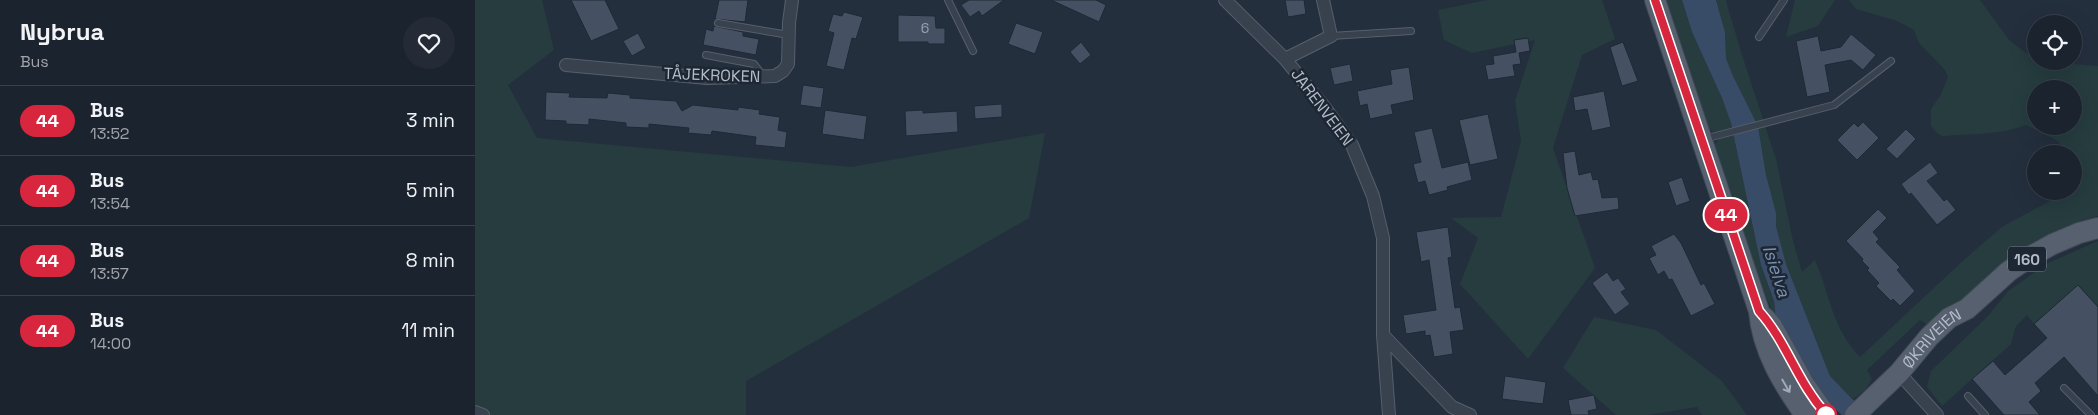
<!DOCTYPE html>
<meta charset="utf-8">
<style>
:root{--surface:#1b232e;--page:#242b36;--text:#f1f3f6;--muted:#a0a4aa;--line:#39404a}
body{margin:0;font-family:"Space Grotesk",sans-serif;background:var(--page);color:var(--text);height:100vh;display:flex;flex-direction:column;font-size:19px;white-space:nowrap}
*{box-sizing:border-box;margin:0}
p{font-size:16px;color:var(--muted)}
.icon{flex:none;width:28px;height:28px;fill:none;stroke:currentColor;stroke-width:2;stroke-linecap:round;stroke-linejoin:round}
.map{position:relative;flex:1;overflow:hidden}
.details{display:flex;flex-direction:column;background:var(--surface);width:475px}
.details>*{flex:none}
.badge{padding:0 10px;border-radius:16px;font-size:18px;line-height:32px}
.controls{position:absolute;left:1552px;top:15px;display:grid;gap:10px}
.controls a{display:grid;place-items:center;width:55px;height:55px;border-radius:50%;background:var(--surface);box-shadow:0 5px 20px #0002,0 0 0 1px var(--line);font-size:25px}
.map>.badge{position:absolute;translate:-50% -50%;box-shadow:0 0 0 2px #fff}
.round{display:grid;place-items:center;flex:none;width:52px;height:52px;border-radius:26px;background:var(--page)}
.summary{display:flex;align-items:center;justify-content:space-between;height:85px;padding:0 20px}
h1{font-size:24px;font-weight:700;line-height:38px}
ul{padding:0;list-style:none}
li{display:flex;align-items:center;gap:15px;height:70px;padding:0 20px;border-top:1px solid var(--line)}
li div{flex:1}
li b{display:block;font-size:19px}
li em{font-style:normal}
li .badge{min-width:55px;font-weight:700;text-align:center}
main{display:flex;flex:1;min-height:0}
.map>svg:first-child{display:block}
</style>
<main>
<section class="details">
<div class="summary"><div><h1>Nybrua</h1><p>Bus</p></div><a class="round"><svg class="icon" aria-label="heart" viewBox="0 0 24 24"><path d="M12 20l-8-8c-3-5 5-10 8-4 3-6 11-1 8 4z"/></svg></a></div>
<ul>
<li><span class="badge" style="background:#d7263d;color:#fff">44</span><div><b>Bus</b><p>13:52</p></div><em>3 min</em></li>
<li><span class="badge" style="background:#d7263d;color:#fff">44</span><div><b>Bus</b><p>13:54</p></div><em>5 min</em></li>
<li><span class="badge" style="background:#d7263d;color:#fff">44</span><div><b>Bus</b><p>13:57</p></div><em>8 min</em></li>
<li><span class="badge" style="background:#d7263d;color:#fff">44</span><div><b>Bus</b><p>14:00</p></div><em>11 min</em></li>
</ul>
</section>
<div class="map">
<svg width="1623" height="415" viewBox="0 0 1623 415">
<rect width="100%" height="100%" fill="#242f3e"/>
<path fill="#263c3f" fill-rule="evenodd" d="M0,0H67L79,50L33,85L62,138L376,167L570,133L554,218L271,381V415H0Z
M1012,0H1127L1140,39L1107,55L1078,148L1120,268L1053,359L985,284L1003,238L976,218L1026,217L1046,141L1040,101L1060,40L997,53L969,40L963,10Z
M1190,0H1207L1217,32L1247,98L1256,123L1286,265L1299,301L1301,319L1283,279L1240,150V144L1243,140L1232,124Z
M1241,0H1251L1253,8L1267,55L1301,159L1318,241L1327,272L1340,260C1356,297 1356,326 1385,357L1491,258L1527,227L1584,196L1589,191H1599V182L1602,179L1601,159L1599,154H1596L1581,140L1551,125C1526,135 1494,134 1467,136L1462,133L1456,126V109L1465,96L1473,77L1470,70L1444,43L1439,30L1422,21L1381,9L1374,0H1505L1534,40L1561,61L1623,66V216C1593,223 1564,237 1538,255L1457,327L1445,320L1392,370L1397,379L1391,389L1378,399L1355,376L1311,264L1301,226V213L1291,175L1283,126L1257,74L1251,58L1250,32ZM1561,89H1599V126H1561Z
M1320,0H1360L1343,26L1311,37Z
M1623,241V307L1603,285L1559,324L1552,315L1541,326L1536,344L1467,406L1452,387L1456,371L1513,316L1533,291L1573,263Z
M1119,317L1181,330L1247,381L1272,415H1227L1222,407L1173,415H1141L1088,368Z"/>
<path fill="#394c67" d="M1207,0H1241L1250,32L1251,58L1257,74L1283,126L1291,175L1301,213V226L1311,264L1355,376L1393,415H1367L1345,396L1301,319L1299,301L1286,265L1256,123L1247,98L1217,32Z"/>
<path fill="#455162" stroke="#1f2835" d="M96,0H130L144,29L116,41Z
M244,0H273L270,22L240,19Z
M494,0H529L507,16L504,11L495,17L486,5Z
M576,0H621L631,5L624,22Z
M810,0H829L831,14L813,17Z
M369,12L388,17L381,39L377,38L369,70L351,66L359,33L353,31L358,14L367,16Z
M423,15L460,16L461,28H470V44H453V42H423Z
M541,23L568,32L560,54L533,44Z
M239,26L268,32V36L284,39L281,55L228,45L231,29L238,31Z
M163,33L171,48L157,56L148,41Z
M1376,34L1401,55L1388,70L1376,60L1350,65L1355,92L1332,97L1321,41L1343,36L1346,51L1366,47Z
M1053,38L1055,51L1044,53L1046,64L1038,65L1040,76L1013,80L1010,65L1019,64L1018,56L1041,52L1039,40Z
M606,42L616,55L605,64L595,52Z
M1148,42L1163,81L1147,86L1135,47Z
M875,64L878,81L859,85L855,68Z
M934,67L939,100L916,105L918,114L895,119L892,104L885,106L882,91L917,84L915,70Z
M328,85L349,88L346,108L325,105Z
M1129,91L1136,127L1117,131L1112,109L1100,111L1098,97Z
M71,92L95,93L94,97L132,98L133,93L155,95V98L201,101L207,111L218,105L263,110V107L285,110L284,114L305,117L303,130L312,132L310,148L280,145L281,137L237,131L236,135L213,133L214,128L174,124V128L151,127V123L114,119V125L91,124V121L70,120Z
M527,104V117L500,119L499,106Z
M350,110L392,116L389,140L347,134Z
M448,110V113L482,111L483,132L431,136L430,111Z
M1013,114L1023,159L995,165L984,120Z
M1388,122L1404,138L1382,160L1362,140L1379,123L1383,127Z
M957,128L967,168L993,162L997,180L972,187L973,190L954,195L950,181L943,183L938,164L946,162L939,132Z
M1431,129L1441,139L1422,159L1411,149Z
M1100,151L1104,175L1116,172L1118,180L1123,179L1127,198L1143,197L1144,209L1100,216L1092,188L1088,153Z
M1455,162L1463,173L1452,181L1469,201L1472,199L1481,210L1462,225L1436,193L1434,195L1426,184Z
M1207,177L1215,201L1201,206L1193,182Z
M1403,209L1412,218L1398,232L1404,239L1401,242L1425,267L1422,270L1440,291L1425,306L1418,299L1416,301L1401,286L1404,283L1392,270L1394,268L1387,261L1388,259L1371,241Z
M973,227L977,257L973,258L980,308L985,307L989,330L975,332L978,354L959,357L955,335L950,336V331L931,334L928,315L961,310L954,260L946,262L941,232Z
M1199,234L1206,243L1226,285L1229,283L1240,304L1216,316L1197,279L1194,280L1189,271L1183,275L1174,258L1181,255L1176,246Z
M1132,272L1138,281L1143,278L1151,289L1146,292L1155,304L1140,315L1117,283Z
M1603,285L1623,307V396L1589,357L1560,383L1566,391L1554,402L1565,415H1529L1497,379L1518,361L1530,375L1572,338L1559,324Z
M1030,376L1071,382L1068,404L1027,399Z
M1119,395L1122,409L1113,411L1114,415H1096L1093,400Z"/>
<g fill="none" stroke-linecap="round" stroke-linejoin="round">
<g stroke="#565f6c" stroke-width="8">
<path id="lane" d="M473,0L498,51
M243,23L314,35
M856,36L936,31
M1284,37L1309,0
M231,55L279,64L288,76
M1229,139L1359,105L1416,61
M1589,388L1616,415
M1493,396L1510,415"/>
</g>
<g stroke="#565f6c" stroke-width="14">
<path id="street" d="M750,0L810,59L851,109L877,145L898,196L908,238V335L914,415
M810,59L856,36L848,0
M91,65L232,78L300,76L308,71L313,64L314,23L317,0
M908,335L977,407L995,415
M1424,373L1462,415
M0,412L8,415"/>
</g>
<g stroke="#414a57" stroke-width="22">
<g id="primary">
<path d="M1180,0L1284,311C1287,350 1308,384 1330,415"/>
<path d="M1290,318L1297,326L1329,384L1351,415"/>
<path id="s1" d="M1380,415L1424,373L1454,337L1474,318L1492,309L1534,271L1558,255L1578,244L1604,233L1623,228"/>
</g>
</g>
<use href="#lane" stroke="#38414e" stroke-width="6"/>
<use href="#street" stroke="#38414e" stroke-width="12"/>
<use href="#primary" stroke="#56606e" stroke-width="20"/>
</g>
<defs><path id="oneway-shaft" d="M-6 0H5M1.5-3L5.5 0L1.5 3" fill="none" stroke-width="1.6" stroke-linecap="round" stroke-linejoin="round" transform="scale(1.25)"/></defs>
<use stroke="#a1aab7" href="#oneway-shaft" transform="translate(1311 386) rotate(60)"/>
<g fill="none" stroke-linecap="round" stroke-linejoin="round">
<g stroke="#fff" stroke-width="11">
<path id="line" d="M1180,0L1284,311C1312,342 1323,384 1352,415"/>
</g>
<use href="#line" stroke="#d7263d" stroke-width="8"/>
</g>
<circle fill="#fff" stroke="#d7263d" stroke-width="2.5" cx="1351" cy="415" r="10"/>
<g text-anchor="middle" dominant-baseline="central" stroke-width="5" stroke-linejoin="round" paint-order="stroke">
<g font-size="14" fill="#98a1af">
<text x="450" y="28">6</text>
</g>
<rect fill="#1d2633" stroke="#878f9c" stroke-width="1" x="1533" y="246.5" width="38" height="25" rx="4"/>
<g font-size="15" font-weight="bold" fill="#b4bcc9">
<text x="1552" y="259">160</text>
</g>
<g font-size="16" fill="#b4bcc9" stroke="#1d2633">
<text transform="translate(237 75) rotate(2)">TÅJEKROKEN</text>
<text transform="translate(847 107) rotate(53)">JARENVEIEN</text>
<text stroke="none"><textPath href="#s1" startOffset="109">ØKRIVEIEN</textPath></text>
</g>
<g font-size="18" font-style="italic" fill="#7c92b1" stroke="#1d2633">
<text transform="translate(1302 271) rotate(72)">Isielva</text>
</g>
</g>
</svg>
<div class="controls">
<a><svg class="icon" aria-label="locate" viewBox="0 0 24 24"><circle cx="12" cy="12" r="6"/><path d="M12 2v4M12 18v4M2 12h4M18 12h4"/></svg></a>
<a>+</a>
<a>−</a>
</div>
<b class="badge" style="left:1251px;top:215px;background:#d7263d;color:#fff">44</b>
</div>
</main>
